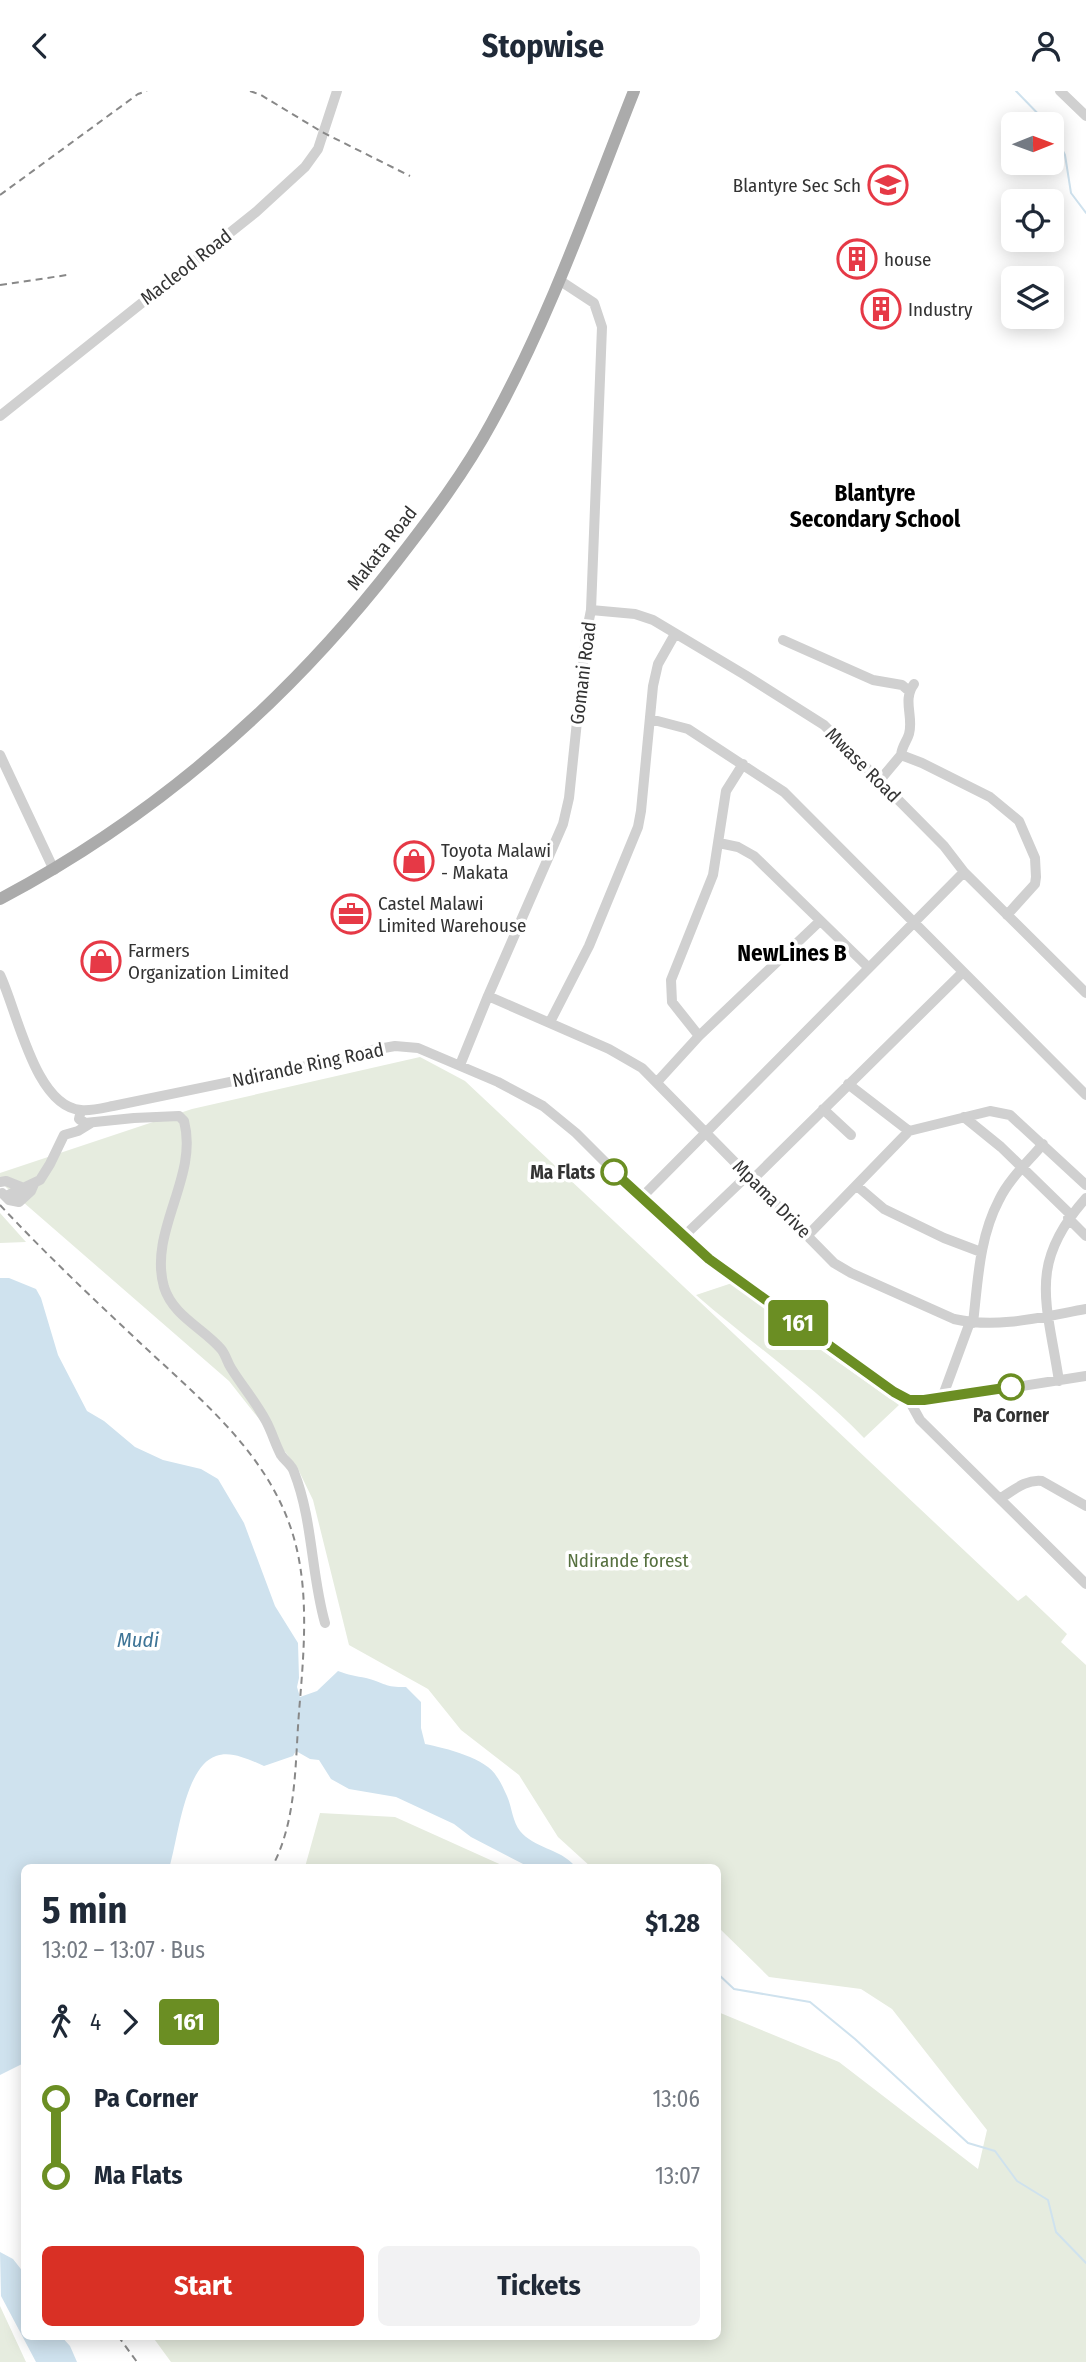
<!DOCTYPE html>
<meta charset="utf-8">
<style>
:root{--surface:#fff;--page:#f2f2f3;--text:#1f2937;--muted:#747a83;--accent:#d93025}
body{margin:0;font-family:"Fira Sans Condensed",sans-serif;background:var(--page);color:var(--text);height:100vh;display:flex;flex-direction:column;font-size:26px;white-space:nowrap}
*{box-sizing:border-box;margin:0}
p{font-size:23px;color:var(--muted)}
.icon{flex:none;width:38px;height:38px;fill:none;stroke:currentColor;stroke-width:2;stroke-linecap:round;stroke-linejoin:round}
.map{position:relative;flex:1;overflow:hidden}
.sheet{position:absolute;left:21px;top:1773px;width:700px;height:476px;display:flex;flex-direction:column;background:var(--surface);border-radius:10px;box-shadow:0 4px 18px #0003}
.sheet>*{flex:none}
.badge{padding:0 14px;border-radius:5px;font-size:24px;line-height:46px}
.needle{width:46px;rotate:89deg}
.fabs{position:absolute;left:1001px;top:21px;display:grid;gap:14px}
.fabs a{display:grid;place-items:center;width:63px;height:63px;border-radius:10px;background:var(--surface);box-shadow:0 4px 18px #0003;font-size:35px}
.map>.badge{position:absolute;translate:-50% -50%;box-shadow:0 0 0 4px #fff}
.legs{display:flex;align-items:center;gap:10px;height:77px;padding:0 21px;font-size:23px}
.legs p{margin-inline-start:auto}
.headline{display:flex;align-items:center;justify-content:space-between;height:119px;padding:0 21px}
h1{font-size:38px;font-weight:700;line-height:52px}
.primary-button{display:flex;gap:14px;margin-top:auto;padding:14px 21px}
.primary-button a{flex:1;height:80px;border-radius:10px;background:var(--accent);color:#fff;font-size:28px;font-weight:700;line-height:80px;text-align:center}
.primary-button a+a{background:var(--page);color:var(--text)}
ul{padding:0 21px;list-style:none}
li{display:flex;align-items:center;gap:24px;height:77px;font-size:26px}
li i{display:grid;place-items:center;width:10px;height:100%;margin:0 9px;background:currentColor}
li i::after{content:'';width:18px;height:18px;margin:-9px;border:5px solid;border-radius:50%;background:var(--surface)}
li p{margin-inline-start:auto}
li:first-child i{background:linear-gradient(#0000 50%,currentColor 0)}
li:last-child i{background:linear-gradient(currentColor 50%,#0000 0)}
header{display:flex;justify-content:space-between;align-items:center;height:91px;padding:0 21px;background:var(--surface);font-size:32px;font-weight:700}
.map>svg:first-child{display:block}
</style>
<header><svg class="icon" aria-label="back" viewBox="0 0 24 24"><path d="M15 5l-7 7 7 7"/></svg>Stopwise<svg class="icon" aria-label="person" viewBox="0 0 24 24"><circle cx="12" cy="8" r="4"/><path d="M4 21q1-7 8-7t8 7"/></svg></header>
<div class="map">
<svg width="1086" height="2271" viewBox="0 0 1086 2271">
<rect width="100%" height="100%" fill="#fff"/>
<path fill="#e6ecdf" d="M420,966L465,990L1018,1510L1026,1504L1067,1543L1061,1551L1086,1574V2271H171L152,2245H718V1921L839,1971L978,2078L987,2039L892,1918L861,1898L769,1886L718,1836V1776H591L558,1746L519,1684L461,1639L428,1598L349,1554L313,1409L297,1376L229,1290L0,1091V1082L192,1018Z
M0,1122L26,1151L0,1152Z
M732,1192L814,1254L899,1314L864,1347C814,1295 751,1252 696,1204Z
M320,1722L395,1726L506,1776H305Z
M0,2215L26,2271H0Z"/>
<path fill="#cfe2ee" d="M0,1187H9L36,1198L41,1207L58,1264L87,1320L104,1330L135,1356L163,1369L201,1378L218,1388L244,1432L275,1515L298,1552L299,1587L297,1596L300,1606L317,1600L338,1580C348,1584 356,1585 366,1587C383,1591 385,1597 406,1596L421,1611V1637L425,1653C445,1657 487,1667 497,1686C501,1691 504,1699 507,1705C512,1716 512,1729 520,1740C534,1757 560,1758 574,1774L571,1776L527,1775L471,1746L454,1733L396,1706L349,1698L331,1688L319,1669L310,1668L296,1660L293,1665L264,1675C250,1669 231,1659 216,1665C185,1675 178,1747 170,1774L167,1776H24V1972L0,1984Z
M0,2161L13,2168L24,2182V2245H61L70,2255L77,2271H36L1,2205Z"/>
<g fill="none" stroke-linecap="round" stroke-linejoin="round">
<path stroke="#cfe2ee" stroke-width="2" d="M1016,0L1048,33
M1052,39L1065,64L1071,102L1086,122
M718,1883L734,1898L810,1911L855,1948L968,2052L995,2060L1017,2090L1048,2109L1056,2141L1086,2172"/>
<path stroke="#d0d0d0" stroke-width="10" d="M1060,0L1086,25
M0,325L256,121L305,76L318,58L337,0
M591,519L635,523L653,529L745,584L824,634L944,755L964,781L1086,902
M783,549L873,589L902,594L909,600
M650,628L688,638L784,701L1086,1004
M0,664L54,779
M901,664C902,655 907,650 909,643C914,626 902,609 914,593
M880,689L901,664L922,672L990,706L1019,730L1035,767L1036,786L1035,793L1007,824
M719,752L738,756L754,765L868,876
M0,884C17,919 35,1016 81,1019C91,1020 103,1017 113,1015L307,975L367,960L395,955L418,957L498,991L543,1015L576,1042L641,1107L709,1168L879,1292L909,1309H934L1086,1285
M488,905L609,958L642,977L834,1172L851,1182L954,1228C998,1238 1042,1226 1086,1218
M550,931L589,855L638,736L641,720L653,595L658,573L675,543
M699,945L672,911L671,889L713,784L726,700L743,673
M460,974L488,905L563,733L569,707L586,544L591,519L602,236L594,212L559,189
M657,991L699,945L820,830
M848,993L909,1040
M823,1018L851,1044
M81,1019L79,1028L85,1032L134,1027L179,1025L184,1030C199,1086 148,1140 164,1196C173,1225 203,1237 221,1258C226,1264 227,1271 231,1277C242,1295 256,1311 266,1330C272,1341 275,1353 281,1364C285,1370 292,1374 294,1381C313,1429 311,1483 325,1532
M964,1026L1001,1056L1071,1124
M753,1088L963,881
M0,1091L6,1090L21,1096
M857,1095L884,1118L944,1147L981,1161
M2,1102L9,1109L19,1111L31,1100L34,1093
M6,1105L40,1089L50,1073L64,1044L78,1040L91,1032
M641,1107L964,781
M1068,1127L1086,1145
M808,1144L909,1040L990,1020L1010,1024L1086,1094
M684,1145L748,1084
M973,1232C978,1190 979,1147 999,1109C1009,1088 1028,1071 1043,1053
M1059,1290C1047,1211 1027,1173 1086,1107
M942,1307L970,1231
M909,1309L920,1329L1086,1493
M1001,1407C1014,1399 1026,1388 1042,1390L1086,1415"/>
<path stroke="#ababab" stroke-width="12" d="M0,808C157,725 288,610 396,471C431,426 465,381 492,331C550,226 590,111 634,0"/>
<path stroke="#888" stroke-width="2" stroke-dasharray="7 5" stroke-linecap="butt" d="M250,0L261,4L322,41L410,85
M0,104L138,3L147,0
M0,194L67,184
M0,1114C43,1160 89,1204 135,1247C193,1302 261,1355 289,1432C311,1491 304,1560 299,1621C295,1672 297,1730 272,1776
M118,2245L137,2271"/>
</g>
<g fill="none" stroke-linecap="round" stroke-linejoin="round">
<g stroke="#fff" stroke-width="16">
<path id="line-1" d="M614,1081L709,1168L894,1301L909,1309H924L1011,1296"/>
</g>
<use href="#line-1" stroke="#6b8e23" stroke-width="10"/>
</g>
<defs>
<g id="school-ring" transform="scale(2.0125)"><circle r="9.5" fill="#fff" stroke="#e63946" stroke-width="1.5"/><path d="M0-5L7-2L0 1L-7-2ZM-4 1L0 2.5L4 1V4Q0 6-4 4Z" fill="#e63946"/></g>
<g id="building-ring" transform="scale(2.0125)"><circle r="9.5" fill="#fff" stroke="#e63946" stroke-width="1.5"/><path d="M-4-6H4V6H1V3H-1V6H-4ZM-2.5-4.3h1.7v1.8h-1.7ZM.8-4.3h1.7v1.8H.8ZM-2.5-1h1.7V.8h-1.7ZM.8-1h1.7V.8H.8Z" fill="#e63946"/></g>
<g id="shop-ring" transform="scale(2.0125)"><circle r="9.5" fill="#fff" stroke="#e63946" stroke-width="1.5"/><path d="M-5-2.5h2.3a2.7 3.5 0 0 1 5.4 0H5L5.5 6h-11ZM-1.5-2.5h3a1.5 2.3 0 0 0-3 0Z" fill="#e63946"/></g>
<g id="office-ring" transform="scale(2.0125)"><circle r="9.5" fill="#fff" stroke="#e63946" stroke-width="1.5"/><path d="M-6-3h4V-5.5h4V-3h4V5H-6ZM-1-4.5V-3h2v-1.5ZM-6 0V1H6V0Z" fill="#e63946"/></g>
</defs>
<g fill-rule="evenodd">
<use href="#school-ring" x="888" y="94"/>
<use href="#building-ring" x="857" y="168"/>
<use href="#building-ring" x="881" y="218"/>
<use href="#shop-ring" x="414" y="770"/>
<use href="#office-ring" x="351" y="823"/>
<use href="#shop-ring" x="101" y="870"/>
</g>
<g fill="#fff" stroke="#6b8e23" stroke-width="3.5">
<circle cx="614" cy="1081" r="12"/>
<circle cx="1011" cy="1296" r="12"/>
</g>
<g text-anchor="middle" dominant-baseline="central" stroke-width="7" stroke-linejoin="round" paint-order="stroke">
<g font-size="19" fill="#333" stroke="#fff" text-anchor="start">
<text x="861" y="94" text-anchor="end">Blantyre Sec Sch</text>
<text x="884" y="168">house</text>
<text x="908" y="218">Industry</text>
<text x="441" y="759">Toyota Malawi<tspan x="441" dy="22">- Makata</tspan></text>
<text x="378" y="812">Castel Malawi<tspan x="378" dy="22">Limited Warehouse</tspan></text>
<text x="128" y="859">Farmers<tspan x="128" dy="22">Organization Limited</tspan></text>
</g>
<g font-size="19" fill="#333" stroke="#fff">
<text transform="translate(186 176) rotate(-38)">Macleod Road</text>
<text transform="translate(382 457) rotate(-52)">Makata Road</text>
<text transform="translate(583 582) rotate(-83)">Gomani Road</text>
<text transform="translate(863 674) rotate(45)">Mwase Road</text>
<text transform="translate(308 974) rotate(-12)">Ndirande Ring Road</text>
<text transform="translate(772 1108) rotate(45)">Mpama Drive</text>
</g>
<g font-size="19" font-weight="bold" fill="#333" stroke="#fff" text-anchor="end">
<text x="595" y="1081">Ma Flats</text>
<text x="1011" y="1324" text-anchor="middle">Pa Corner</text>
</g>
<g font-size="19" fill="#56703f" stroke="#fff">
<text x="628" y="1469">Ndirande forest</text>
</g>
<g font-size="21" font-style="italic" fill="#3f7597" stroke="#fff">
<text x="138" y="1549">Mudi</text>
</g>
<g font-size="23" font-weight="bold" fill="#000" stroke="#fff">
<text x="875" y="402">Blantyre<tspan x="875" dy="26">Secondary School</tspan></text>
<text x="792" y="862">NewLines B</text>
</g>
</g>
</svg>
<div class="fabs">
<a><svg class="needle" viewBox="-14 -14 28 28"><path d="M0-13l5 13h-10z" fill="#e53935"/><path d="M0 13l5-13h-10z" fill="#747a83"/></svg></a>
<a><svg class="icon" aria-label="locate" viewBox="0 0 24 24"><circle cx="12" cy="12" r="6"/><path d="M12 2v4M12 18v4M2 12h4M18 12h4"/></svg></a>
<a><svg class="icon" aria-label="layers" viewBox="0 0 24 24"><path d="M12 4l9 5-9 5-9-5zM3 14l9 5 9-5"/></svg></a>
</div>
<b class="badge" style="left:798px;top:1232px;background:#6b8e23;color:#fff">161</b>
<section class="sheet">
<div class="headline"><div><h1>5 min</h1><p>13:02 – 13:07 · Bus</p></div><b>$1.28</b></div>
<div class="legs"><svg class="icon" aria-label="walk" viewBox="0 0 24 24"><circle cx="13" cy="4" r="2"/><path d="M13 8l-2 6 4 7M11 14l-3 7M7 12l3-4h3l4 4"/></svg>4<svg class="icon" aria-label="forward" viewBox="0 0 24 24"><path d="M9 5l7 7-7 7"/></svg><b class="badge" style="background:#6b8e23;color:#fff">161</b></div>
<ul>
<li><i style="color:#6b8e23"></i><b>Pa Corner</b><p>13:06</p></li>
<li><i style="color:#6b8e23"></i><b>Ma Flats</b><p>13:07</p></li>
</ul>
<div class="primary-button"><a>Start</a><a>Tickets</a></div>
</section>
</div>
